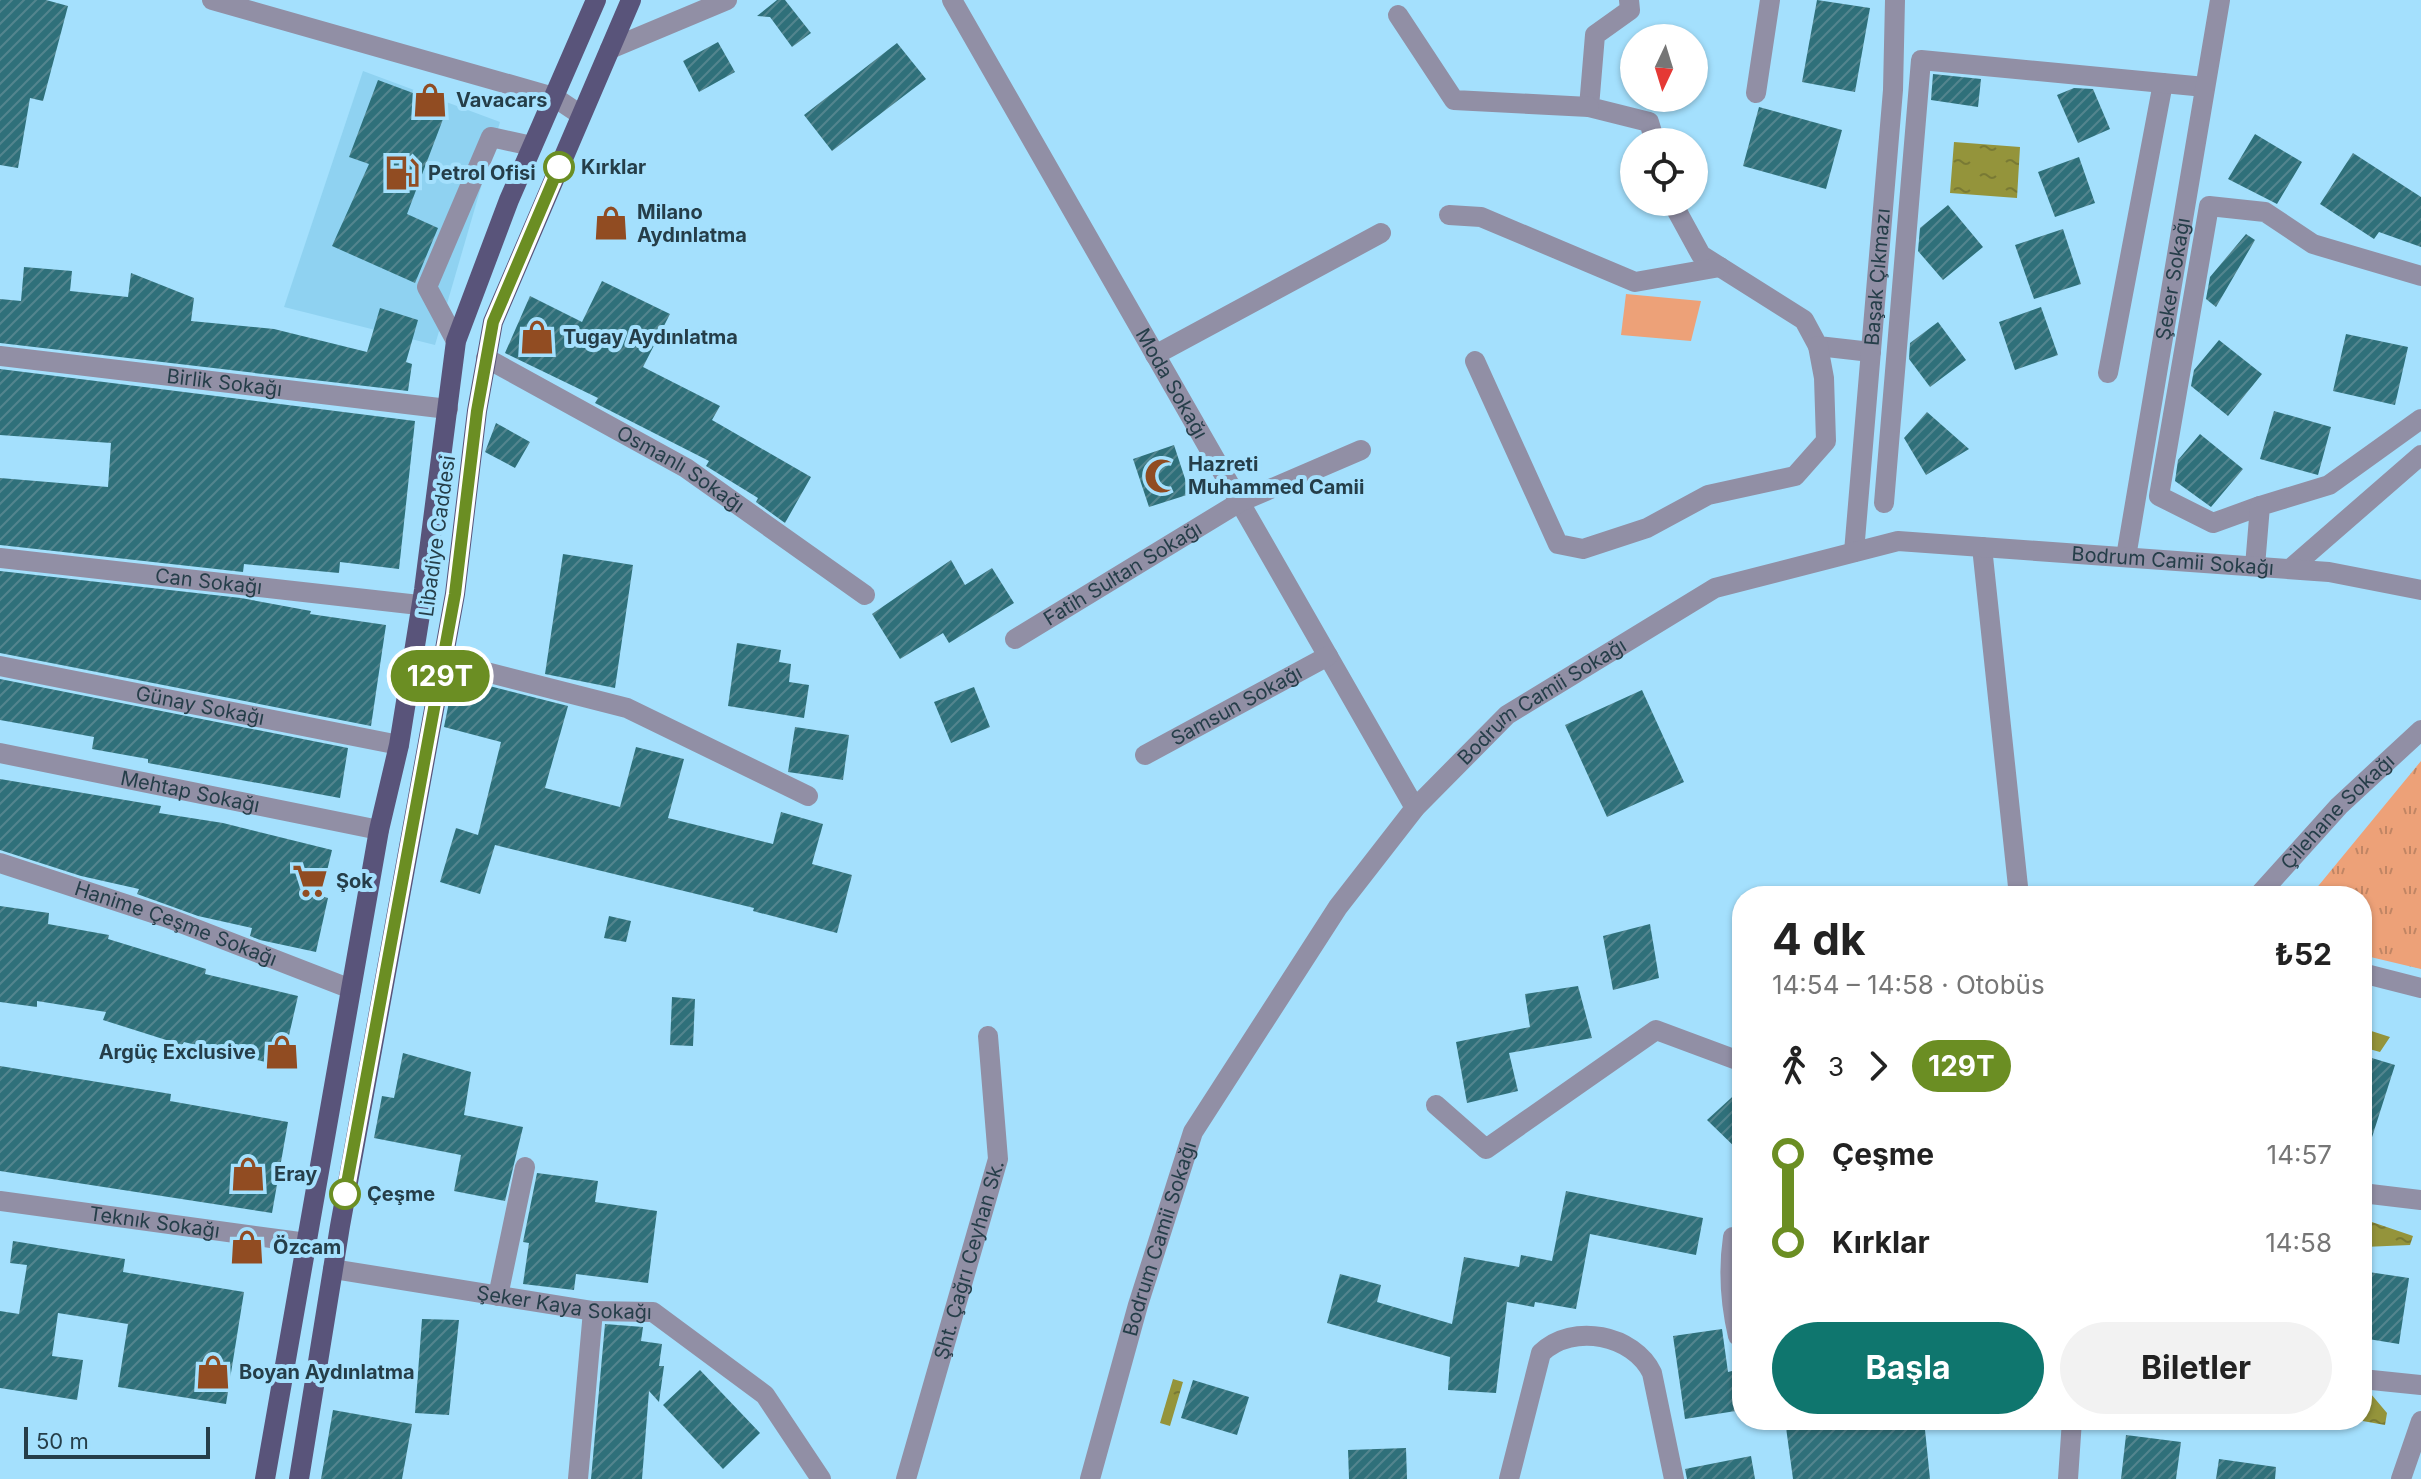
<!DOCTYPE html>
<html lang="tr">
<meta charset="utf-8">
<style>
:root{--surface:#fff;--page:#f2f2f2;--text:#222;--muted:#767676;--accent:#0f766e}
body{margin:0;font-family:Inter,sans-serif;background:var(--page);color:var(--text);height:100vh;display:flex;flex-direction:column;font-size:30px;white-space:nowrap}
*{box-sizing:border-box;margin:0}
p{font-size:26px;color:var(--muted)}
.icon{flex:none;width:44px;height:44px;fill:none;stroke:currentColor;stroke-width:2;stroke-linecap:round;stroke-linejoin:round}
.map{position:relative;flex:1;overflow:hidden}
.panel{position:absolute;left:1732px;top:886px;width:640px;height:544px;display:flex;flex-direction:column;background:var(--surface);border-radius:32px;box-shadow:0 2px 6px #0004}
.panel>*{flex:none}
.badge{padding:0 16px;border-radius:26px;font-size:28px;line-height:52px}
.needle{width:52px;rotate:184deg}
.controls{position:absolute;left:1620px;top:24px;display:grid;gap:16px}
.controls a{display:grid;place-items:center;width:88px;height:88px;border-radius:50%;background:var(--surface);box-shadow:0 2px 6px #0004;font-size:40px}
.scale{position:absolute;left:24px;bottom:20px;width:186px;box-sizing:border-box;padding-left:8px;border:4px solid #253e49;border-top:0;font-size:22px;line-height:28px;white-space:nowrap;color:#253e49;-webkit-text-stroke:6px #a4e0fd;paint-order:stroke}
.map>.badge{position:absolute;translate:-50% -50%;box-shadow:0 0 0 4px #fff}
.legs{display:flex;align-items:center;gap:12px;height:88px;padding:0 40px;font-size:26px}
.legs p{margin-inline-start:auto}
.summary{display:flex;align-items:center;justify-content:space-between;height:136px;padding:0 40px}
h1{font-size:44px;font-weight:700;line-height:60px}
.primary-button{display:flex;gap:16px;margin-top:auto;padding:16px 40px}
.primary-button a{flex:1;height:92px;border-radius:48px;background:var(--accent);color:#fff;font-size:32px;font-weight:700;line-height:92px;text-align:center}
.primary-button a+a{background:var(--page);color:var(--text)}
ul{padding:0 40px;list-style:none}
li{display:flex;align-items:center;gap:28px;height:88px;font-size:30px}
li i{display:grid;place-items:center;width:12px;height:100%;margin:0 10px;background:currentColor}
li i::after{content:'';width:20px;height:20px;margin:-10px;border:6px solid;border-radius:50%;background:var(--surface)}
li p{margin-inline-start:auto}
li:first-child i{background:linear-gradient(#0000 50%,currentColor 0)}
li:last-child i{background:linear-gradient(currentColor 50%,#0000 0)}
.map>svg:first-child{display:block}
</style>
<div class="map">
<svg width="2421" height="1479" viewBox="0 0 2421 1479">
<defs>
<pattern id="grass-tufts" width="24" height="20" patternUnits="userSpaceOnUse" patternTransform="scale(2)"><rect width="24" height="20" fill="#eda178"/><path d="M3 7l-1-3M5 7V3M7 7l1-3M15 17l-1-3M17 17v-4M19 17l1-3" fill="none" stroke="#c08564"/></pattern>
<pattern id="water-ripples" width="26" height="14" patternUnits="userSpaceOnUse" patternTransform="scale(2)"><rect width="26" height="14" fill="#94943b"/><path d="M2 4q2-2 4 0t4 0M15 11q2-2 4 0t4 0" fill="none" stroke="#797a34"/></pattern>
<pattern id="building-hatch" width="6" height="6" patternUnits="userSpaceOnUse" patternTransform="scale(2)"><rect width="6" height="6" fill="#2f707a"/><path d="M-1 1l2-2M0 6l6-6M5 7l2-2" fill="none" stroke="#53858e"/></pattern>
</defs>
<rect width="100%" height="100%" fill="#a4e0fd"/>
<path fill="#8fd2f1" d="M363,71L500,122L435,345L284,307Z"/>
<path fill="url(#grass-tufts)" d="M2421,761V969L2362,955V896H2310Z"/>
<path fill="#eda178" d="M1626,294L1701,301L1691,341L1621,335Z"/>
<path fill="url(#water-ripples)" d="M1954,142L2020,147L2017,198L1950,193Z
M2362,1028L2390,1037L2380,1052L2362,1047Z
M2369,1221L2413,1236L2410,1245L2364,1247Z
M1173,1379L1183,1382L1170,1426L1160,1423Z
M2371,1394L2387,1413L2385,1425L2357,1420H2362V1401Z"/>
<path fill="url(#building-hatch)" d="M0,0H46L68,6L43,101L30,98L18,168L0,165Z
M777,0H785L811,33L792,47L770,17L757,16Z
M1817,0L1870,8L1855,92L1802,82Z
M718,42L735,72L699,92L683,61Z
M897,43L926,79L832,151L804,115Z
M1933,74L1981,79L1978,107L1931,100Z
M378,80L448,106L407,214L438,228L415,283L332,246L369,164L349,157Z
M2074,88L2093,89L2110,129L2078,143L2057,95Z
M1759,107L1842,130L1826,189L1743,166Z
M2255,134L2302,162L2277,204L2228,179Z
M2353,153L2421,197V247L2379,232L2374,239L2320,204Z
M2079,157L2095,203L2055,217L2038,172Z
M1948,205L1983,247L1943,280L1918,251L1920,228Z
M2063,229L2081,284L2034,299L2015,245Z
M2246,234L2255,240L2216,307L2206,299L2210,277Z
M24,267L72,271L70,291L128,297L131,273L194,298L191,321L274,329L367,352L380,308L418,320L406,362L412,364L408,391L0,343V299L21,301Z
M602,281L670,314L643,367L720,406L712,420L811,477L785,523L756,502L758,498L706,466L709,461L595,403L598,398L505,353L530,296L582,322Z
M2041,307L2058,355L2015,370L1999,322Z
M1938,322L1966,360L1930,387L1909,359L1910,343Z
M2346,334L2408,347L2395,405L2333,391Z
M2219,340L2262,374L2228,416L2191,386L2194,370Z
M0,369L415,421L399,569L340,562L339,573L244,564L243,572L0,545V478L108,487L111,443L0,435Z
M2274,411L2331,427L2318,475L2260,459Z
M1927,412L1969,449L1926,475L1904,438Z
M496,423L530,442L515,468L485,452Z
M2200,434L2243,469L2211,507L2175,481L2178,460Z
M1174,445L1190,494L1149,507L1133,459Z
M563,554L633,565L615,688L545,674Z
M951,560L965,585L992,568L1014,603L949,643L943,633L900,659L872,614Z
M0,571L241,598L311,611L310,614L386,625L371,726L0,653Z
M737,643L781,650L779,662L791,664L789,682L809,685L804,718L728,706Z
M454,677L568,706L545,788L620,807L636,747L684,759L668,818L773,844L781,812L823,824L812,864L852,875L837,933L753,911L754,908L495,845L480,894L440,882L456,828L478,835L501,742L444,727Z
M0,679L348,748L340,798L148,763V759L92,749L94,737L0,720Z
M974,687L990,727L951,743L934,702Z
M1642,690L1684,782L1607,817L1565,725Z
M795,727L849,735L843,780L788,772Z
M0,779L161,806L159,813L223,823L332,850L321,896L328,898L316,952L260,940L250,936L252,928L198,916L137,894L139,889L81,876L0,850Z
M0,906L49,913L48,924L109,935L108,939L206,969L205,974L298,996L282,1066L184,1042L182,1045L103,1020L106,1012L37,1001V1007L0,1002Z
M609,916L631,921L626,942L604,938Z
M1650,924L1659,978L1613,990L1603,936Z
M1578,986L1592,1038L1509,1053L1518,1091L1467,1103L1456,1042L1530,1027L1525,994Z
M672,997L695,999L693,1046L670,1045Z
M403,1053L471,1072L464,1115L523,1127L505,1201L454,1191L461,1155L374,1138L382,1096L394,1098Z
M2362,1055L2395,1065L2366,1156L2362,1155Z
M0,1066L171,1094L170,1101L288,1122L272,1213L0,1171Z
M1742,1088V1154L1707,1120Z
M537,1173L598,1181L595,1202L657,1211L648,1283L576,1274L574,1290L523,1284L529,1243L523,1242Z
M1566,1191L1703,1218L1696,1255L1590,1234L1576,1309L1535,1302L1534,1307L1507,1302L1496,1393L1448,1390L1450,1357L1327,1323L1340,1274L1381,1285L1377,1302L1452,1324L1464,1257L1519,1267L1521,1255L1552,1261Z
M13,1241L125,1259L123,1272L244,1292L226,1404L118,1387L128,1324L58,1313L52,1356L83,1360L77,1400L0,1388V1311L19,1314L27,1265L10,1263Z
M2362,1271L2409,1278L2399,1344L2362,1338Z
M422,1319L459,1320L449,1415L415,1413Z
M605,1324L643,1327L641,1341L662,1344L659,1366H664L659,1402L649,1391L642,1479H591Z
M1722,1329L1728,1372L1736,1370L1742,1410L1685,1419L1673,1336Z
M700,1370L760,1433L723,1469L663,1405Z
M1193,1380L1249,1397L1237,1435L1181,1418Z
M333,1410L412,1424L402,1479H321Z
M1785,1420H1924L1930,1479H1793Z
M2126,1435L2181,1442L2176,1479H2121Z
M1406,1448L1407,1479H1349L1348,1450Z
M1751,1456L1755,1479H1687L1685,1469Z
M2219,1459L2276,1467L2275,1479H2216Z"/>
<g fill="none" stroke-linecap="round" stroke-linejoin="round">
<g stroke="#918fa5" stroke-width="20">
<path d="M212,0L554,97L581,115"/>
<path id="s1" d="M952,0L1415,808"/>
<path d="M1629,0L1630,10L1595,35L1589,107L1649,122L1655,142"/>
<path d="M1398,15L1454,100L1589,107"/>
<path d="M610,49L727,0"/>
<path d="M1756,93L1770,0"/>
<path d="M1672,202L1701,255L1804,320L1818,346L1871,352"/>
<path d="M1449,215L1481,217L1635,282L1720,267"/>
<path d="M456,341L427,287L491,137L532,146"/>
<path d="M1155,355L1381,233"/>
<path id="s2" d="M0,356L448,409"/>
<path id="s3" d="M486,358L686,468L865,595"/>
<path d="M1475,361L1558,544L1583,549L1647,528L1708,495L1795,476L1826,441L1824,378L1818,346"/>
<path d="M2108,373L2163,83"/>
<path d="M1884,503L1921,60L2205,87"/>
<path d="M2260,506L2213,523L2159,496L2209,206L2265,212L2313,244L2421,276"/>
<path d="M1982,547L2019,896"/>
<path id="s4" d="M1854,552L1893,90L1895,0"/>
<path id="s5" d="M2126,557L2220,0"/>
<path id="s6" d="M0,558L419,605"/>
<path d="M2255,566L2260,506L2329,485L2421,419"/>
<path d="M2290,569L2421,455"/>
<path id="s7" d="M1015,639L1240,502L1361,450"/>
<path d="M443,661L627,708L808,796"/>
<path id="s8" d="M0,666L399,745"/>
<path id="s9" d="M0,753L379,830"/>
<path id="s10" d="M1145,755L1328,656"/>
<path id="s11" d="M0,863L168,918L351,989"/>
<path id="s12" d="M2258,896L2339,806L2421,730"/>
<path d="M2362,973L2421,988"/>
<path d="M1436,1105L1486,1149L1656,1030L1742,1062"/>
<path d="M2362,1193L2421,1200"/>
<path id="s13" d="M0,1201L307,1243"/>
<path id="s14" d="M333,1269L593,1311L653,1312L765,1395L821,1479"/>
<path d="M498,1296L525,1167"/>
<path d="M1738,1336C1730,1302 1728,1271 1733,1237L1742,1238"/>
<path d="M2362,1379L2421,1385"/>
<path d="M578,1479L593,1311"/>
<path id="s15" d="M906,1479L998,1159L988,1036"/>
<path id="s16" d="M1090,1479L1138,1305L1193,1132L1338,907L1415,808L1507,715L1715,588L1898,541L2329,572L2421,590"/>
<path d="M1509,1479L1541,1353C1573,1322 1634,1335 1652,1373L1674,1479"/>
<path d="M2068,1479L2072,1420"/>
<path d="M2401,1479L2421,1421"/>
</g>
<path stroke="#59547a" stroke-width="20" d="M265,1479L379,830L399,745L424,590L456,341L509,200L596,0
M299,1479L340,1226L455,594L477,411L493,322L631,0"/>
</g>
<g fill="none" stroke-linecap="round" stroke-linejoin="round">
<g stroke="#fff" stroke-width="18">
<path id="line-1" d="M345,1194L455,594L477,411L493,322L559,167"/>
</g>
<use href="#line-1" stroke="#6b8e23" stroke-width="12"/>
</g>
<defs>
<g id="shop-bare" transform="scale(2.76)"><path d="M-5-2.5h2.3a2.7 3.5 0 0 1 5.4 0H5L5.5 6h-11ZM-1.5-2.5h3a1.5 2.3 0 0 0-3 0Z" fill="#914c22" stroke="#a4e0fd" stroke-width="2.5" paint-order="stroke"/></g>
<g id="fuel-bare" transform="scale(2.76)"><path d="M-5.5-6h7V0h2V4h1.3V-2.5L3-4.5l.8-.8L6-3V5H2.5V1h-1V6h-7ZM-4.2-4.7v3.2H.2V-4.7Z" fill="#914c22" stroke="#a4e0fd" stroke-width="2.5" paint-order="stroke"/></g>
<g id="mosque-bare" transform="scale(2.76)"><path d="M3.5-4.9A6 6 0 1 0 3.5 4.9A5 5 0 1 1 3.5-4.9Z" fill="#914c22" stroke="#a4e0fd" stroke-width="2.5" paint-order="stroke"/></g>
<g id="supermarket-bare" transform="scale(2.76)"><path d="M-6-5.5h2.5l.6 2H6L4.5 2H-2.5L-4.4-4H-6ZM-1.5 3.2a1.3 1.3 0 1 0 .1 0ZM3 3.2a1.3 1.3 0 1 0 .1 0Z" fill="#914c22" stroke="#a4e0fd" stroke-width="2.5" paint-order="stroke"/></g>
</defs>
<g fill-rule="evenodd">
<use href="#shop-bare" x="430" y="100"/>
<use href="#fuel-bare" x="402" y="173"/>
<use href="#shop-bare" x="611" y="223"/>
<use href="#shop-bare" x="537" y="337"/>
<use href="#mosque-bare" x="1162" y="476"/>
<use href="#supermarket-bare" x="310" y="881"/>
<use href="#shop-bare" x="282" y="1052"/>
<use href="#shop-bare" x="248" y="1174"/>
<use href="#shop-bare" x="247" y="1247"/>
<use href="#shop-bare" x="213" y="1372"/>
</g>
<g fill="#fff" stroke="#6b8e23" stroke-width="4">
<circle cx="559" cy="167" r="14"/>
<circle cx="345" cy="1194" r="14"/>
</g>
<g text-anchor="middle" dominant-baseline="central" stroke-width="8" stroke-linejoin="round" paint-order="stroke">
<g font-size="20" font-weight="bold" fill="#253e49" stroke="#a4e0fd" text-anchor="start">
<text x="456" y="100">Vavacars</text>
<text x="428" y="173">Petrol Ofisi</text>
<text x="637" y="212">Milano<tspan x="637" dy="23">Aydınlatma</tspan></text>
<text x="563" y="337">Tugay Aydınlatma</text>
<text x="1188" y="464">Hazreti<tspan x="1188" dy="23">Muhammed Camii</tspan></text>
<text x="336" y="881">Şok</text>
<text x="256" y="1052" text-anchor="end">Argüç Exclusive</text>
<text x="274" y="1174">Eray</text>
<text x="273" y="1247">Özcam</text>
<text x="239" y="1372">Boyan Aydınlatma</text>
</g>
<g font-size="20" font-weight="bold" fill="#253e49" stroke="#a4e0fd" text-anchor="start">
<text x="581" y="167">Kırklar</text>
<text x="367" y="1194">Çeşme</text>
</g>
<g font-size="20" fill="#253e49" stroke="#a4e0fd">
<text stroke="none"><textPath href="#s4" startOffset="276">Başak Çıkmazı</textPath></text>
<text stroke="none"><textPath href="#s5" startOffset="282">Şeker Sokağı</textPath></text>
<text stroke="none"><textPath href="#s2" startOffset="226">Birlik Sokağı</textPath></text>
<text stroke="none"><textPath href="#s1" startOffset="442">Moda Sokağı</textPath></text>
<text stroke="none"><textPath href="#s3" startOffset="224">Osmanlı Sokağı</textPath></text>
<text transform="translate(437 536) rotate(-82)">Libadiye Caddesi</text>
<text stroke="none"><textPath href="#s16" startOffset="1594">Bodrum Camii Sokağı</textPath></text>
<text stroke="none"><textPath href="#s7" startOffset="126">Fatih Sultan Sokağı</textPath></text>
<text stroke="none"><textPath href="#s6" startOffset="210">Can Sokağı</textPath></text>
<text stroke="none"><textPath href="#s16" startOffset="922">Bodrum Camii Sokağı</textPath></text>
<text stroke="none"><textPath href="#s8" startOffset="204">Günay Sokağı</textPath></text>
<text stroke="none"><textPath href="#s10" startOffset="104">Samsun Sokağı</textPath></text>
<text stroke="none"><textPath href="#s9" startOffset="194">Mehtap Sokağı</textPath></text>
<text stroke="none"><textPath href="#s12" startOffset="116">Çilehane Sokağı</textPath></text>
<text stroke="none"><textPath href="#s11" startOffset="186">Hanime Çeşme Sokağı</textPath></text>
<text stroke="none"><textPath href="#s13" startOffset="156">Teknık Sokağı</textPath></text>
<text stroke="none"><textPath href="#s16" startOffset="250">Bodrum Camii Sokağı</textPath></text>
<text stroke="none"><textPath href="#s15" startOffset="228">Şht. Çağrı Ceyhan Sk.</textPath></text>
<text stroke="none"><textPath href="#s14" startOffset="234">Şeker Kaya Sokağı</textPath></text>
</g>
</g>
</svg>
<div class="controls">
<a><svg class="needle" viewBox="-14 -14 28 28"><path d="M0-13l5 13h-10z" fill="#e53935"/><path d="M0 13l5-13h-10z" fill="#767676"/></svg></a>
<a><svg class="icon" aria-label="locate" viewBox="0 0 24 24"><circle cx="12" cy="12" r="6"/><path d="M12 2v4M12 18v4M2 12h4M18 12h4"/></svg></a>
</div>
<div class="scale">50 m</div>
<b class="badge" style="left:440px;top:676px;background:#6b8e23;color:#fff">129T</b>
<section class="panel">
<div class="summary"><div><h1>4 dk</h1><p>14:54 – 14:58 · Otobüs</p></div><b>₺52</b></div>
<div class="legs"><svg class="icon" aria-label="walk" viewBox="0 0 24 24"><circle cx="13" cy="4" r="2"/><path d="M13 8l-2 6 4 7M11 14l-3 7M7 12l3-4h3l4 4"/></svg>3<svg class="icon" aria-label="forward" viewBox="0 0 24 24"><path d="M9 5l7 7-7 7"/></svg><b class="badge" style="background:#6b8e23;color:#fff">129T</b></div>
<ul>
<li><i style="color:#6b8e23"></i><b>Çeşme</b><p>14:57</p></li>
<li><i style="color:#6b8e23"></i><b>Kırklar</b><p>14:58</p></li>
</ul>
<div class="primary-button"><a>Başla</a><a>Biletler</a></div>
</section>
</div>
